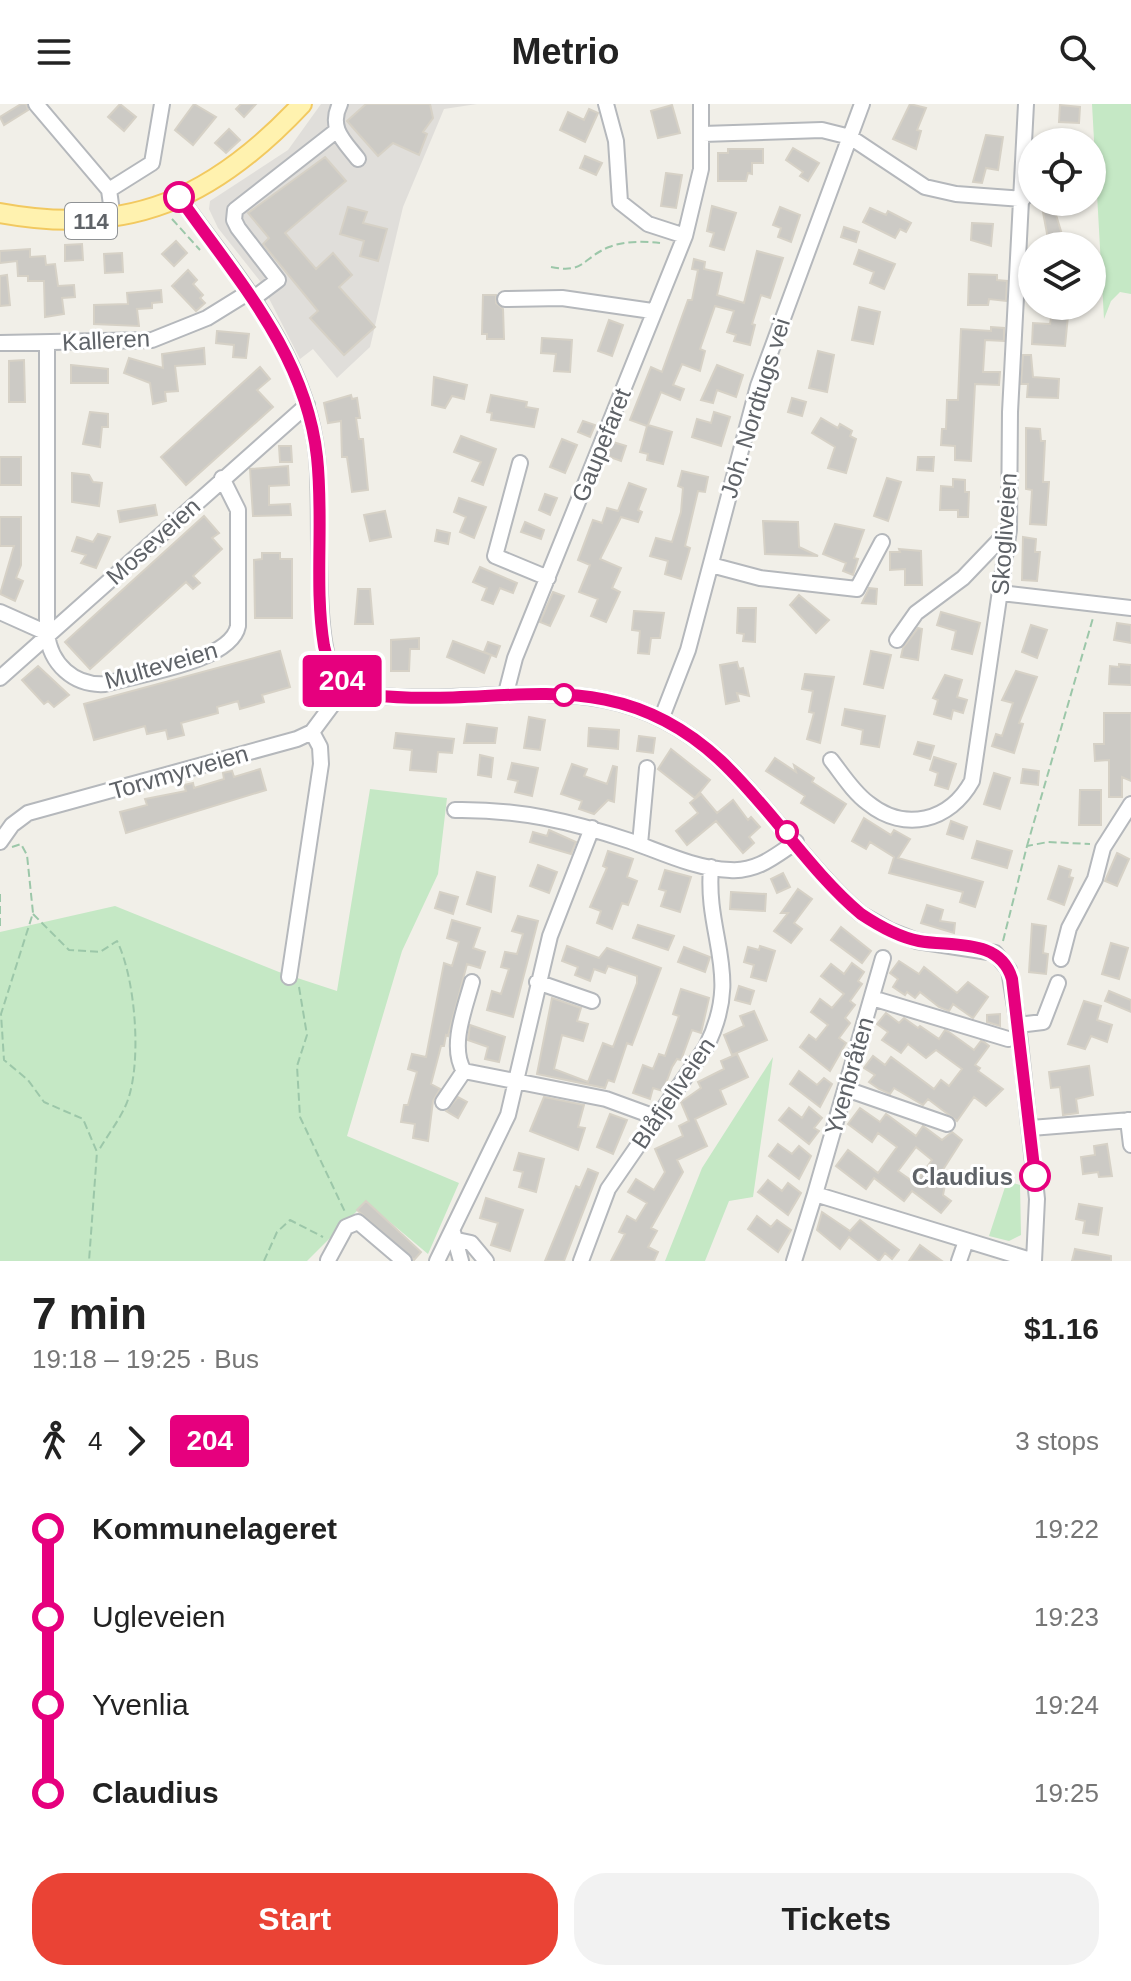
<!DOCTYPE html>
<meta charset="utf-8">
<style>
:root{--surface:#fff;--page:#f2f2f2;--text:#222;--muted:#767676;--accent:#ea4335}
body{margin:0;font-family:Arial,sans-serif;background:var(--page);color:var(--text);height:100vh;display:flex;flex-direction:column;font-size:30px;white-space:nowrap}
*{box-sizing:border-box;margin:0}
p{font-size:26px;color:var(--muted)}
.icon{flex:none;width:44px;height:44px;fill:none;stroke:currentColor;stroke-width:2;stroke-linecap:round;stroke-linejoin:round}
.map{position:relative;height:1157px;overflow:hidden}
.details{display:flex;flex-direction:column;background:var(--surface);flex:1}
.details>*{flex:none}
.badge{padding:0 16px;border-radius:6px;font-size:28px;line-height:52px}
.controls{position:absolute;left:1018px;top:24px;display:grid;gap:16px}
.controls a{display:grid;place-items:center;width:88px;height:88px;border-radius:50%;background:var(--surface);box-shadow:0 2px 6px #0004;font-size:40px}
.map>.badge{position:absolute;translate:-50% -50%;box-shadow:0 0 0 4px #fff}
.legs{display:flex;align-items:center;gap:12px;height:88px;padding:0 32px;font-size:26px}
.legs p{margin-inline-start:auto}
.head{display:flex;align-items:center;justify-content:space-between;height:136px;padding:0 32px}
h1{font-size:44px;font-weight:700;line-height:60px}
.button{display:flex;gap:16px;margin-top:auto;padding:16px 32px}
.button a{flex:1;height:92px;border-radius:32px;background:var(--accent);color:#fff;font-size:32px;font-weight:700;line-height:92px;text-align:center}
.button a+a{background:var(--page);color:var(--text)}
ul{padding:0 32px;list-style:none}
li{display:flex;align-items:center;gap:28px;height:88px;font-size:30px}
li i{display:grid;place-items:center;width:12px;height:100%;margin:0 10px;background:currentColor}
li i::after{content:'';width:20px;height:20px;margin:-10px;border:6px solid;border-radius:50%;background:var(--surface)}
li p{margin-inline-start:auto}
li:first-child i{background:linear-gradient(#0000 50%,currentColor 0)}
li:last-child i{background:linear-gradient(currentColor 50%,#0000 0)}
header{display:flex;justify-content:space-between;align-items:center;height:104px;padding:0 32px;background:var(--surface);font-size:36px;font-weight:700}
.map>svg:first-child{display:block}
</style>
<header><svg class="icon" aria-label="menu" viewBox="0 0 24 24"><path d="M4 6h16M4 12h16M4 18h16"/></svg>Metrio<svg class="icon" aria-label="search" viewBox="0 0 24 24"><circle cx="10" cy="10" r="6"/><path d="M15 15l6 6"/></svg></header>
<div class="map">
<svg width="1131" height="1157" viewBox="0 0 1131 1157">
<rect width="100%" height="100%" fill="#f1efe8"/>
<path fill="#e0deda" d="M321,0H477L444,5L403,103L370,243L337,274L313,245L300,255L260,177L218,124L209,105L210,97L288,46Z"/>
<path fill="#c5e8c5" d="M1092,0H1131V190L1120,188L1111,197L1104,215Z
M370,685L447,694L438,770L402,847L347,1032L459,1079L428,1150L366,1098L307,1157H0V828L115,802L279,868L337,887Z
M773,953L753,1093L729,1097L705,1157H665L702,1064Z
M1007,1077L1020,1081L1021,1131L1009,1137L989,1132Z"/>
<path fill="#cccac5" stroke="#d6d1c6" stroke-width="2" fill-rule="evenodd" d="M21,0H26L28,6L4,21L0,13Z
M120,0L136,13L124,27L108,13Z
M194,0L216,13L193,41L175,26Z
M241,0H256L244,13L236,5Z
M366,0H430L433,14L423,28L427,30L419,51L393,39L378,52L347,17Z
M910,0L926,4L917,26L921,27L916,45L893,35Z
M672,1L680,29L658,34L651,7Z
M1060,1L1080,3L1079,19L1059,18Z
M589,5L598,9L585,38L560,26L568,8L584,16Z
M229,25L240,36L226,49L215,39Z
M986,31L1003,33L998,66L986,64L982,79L973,78Z
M793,44L819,59L808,77L800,72L803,68L786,56Z
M728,45H763V59H752V70L748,69L746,77H718V49H728Z
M585,52L602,59L596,71L580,64Z
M325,53L346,77L285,129L316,165L333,149L352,171L339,183L375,223L344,251L310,214L318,207L263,140L269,134L248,109Z
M666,69L682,71L676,104L661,102Z
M1053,101L1064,137L1049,140L1042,103Z
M712,102L736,109L724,146L710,142L714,129L707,127Z
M348,103L367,108L363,119L387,125L378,157L360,152L364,137L340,130Z
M780,103L800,111L791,138L778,133L781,124L773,121Z
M870,104L886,111L888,107L911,119L906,128L900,125L895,134L863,118Z
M972,119L993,120L991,142L971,136Z
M844,123L859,128L856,138L841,133Z
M176,137L187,149L174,162L162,150Z
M82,140L83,156L65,157V141Z
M30,145V153L45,152L46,161L55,160L58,182L74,181L75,193L62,194L64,210L45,213L44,177H28V172H18L17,157L0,159V147Z
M859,146L895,160L884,185L870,179L874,168L854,160Z
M757,147L783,154L770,194L761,191L752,220L755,221L750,241L734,237L736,231L727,228L734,207L715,202L700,245L705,247L700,267L682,260L673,281L684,285L680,296L661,288L648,321L672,328L663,360L647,356L648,350L640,348L647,322L630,316L651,263L662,268L688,196H692L698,166L692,165L694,155L705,158L704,165L722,169L717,191L744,199Z
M122,149L123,168L105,169L104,150Z
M188,166L197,176L193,180L203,191L200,194L205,199L196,207L172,182Z
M969,170L997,171V176L1007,177L1006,197L989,195L988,201H968Z
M7,171L10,201L0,202V172Z
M161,186L162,198L152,199V204L137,205L139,222L94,220V201L128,200L127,189Z
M483,191H496V199L503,205L504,235H487V230H482Z
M1053,202H1069L1065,242L1032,240L1033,219L1050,220Z
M859,203L880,208L873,240L852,236Z
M609,216L623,221L612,252L598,247Z
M991,223L1004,224V237L985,236L983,268H1000L999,281L975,280L971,357L955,356V342L941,341L942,325H946L947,296H958L961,225L991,227Z
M217,227L249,230L246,254L233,253L234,241L216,239Z
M542,234L572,236L570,268L554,267L556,250L541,249Z
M204,244L205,260L175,262L178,287L165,288L166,297L153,300L150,279L124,269L129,254L163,264L162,250Z
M818,247L834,251L827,288L809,284Z
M1023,251H1031L1033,273L1059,275L1058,294L1027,293L1028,280H1021Z
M24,256L25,298H9V257Z
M71,261L108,265V279H71Z
M717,261L743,271L736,293L717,286L713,299L701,296Z
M260,263L270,275L257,286L273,303L186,381L161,353Z
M434,273L467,281L464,295L452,292L445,304L432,301Z
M351,291L352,295L357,294L360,314H356L359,335H363L368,386L352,388L347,353H342L341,317L328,319L324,299Z
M491,291L527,298L526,303L538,305L534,323L491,316L492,309L487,308Z
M792,294L806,298L802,312L788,308Z
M90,308L108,310V323H102L100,343L83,340Z
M714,308L730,313L721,342L692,333L697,315L711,319Z
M821,314L838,324L840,320L852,327L850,332L856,335L846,369L828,364L835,343L812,329Z
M583,317L595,321L590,333L578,328Z
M1026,324L1040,325L1041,337H1045L1043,378H1049L1046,421L1030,420L1032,386L1026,385Z
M461,332L496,345L483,381L472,377L481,358L454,348Z
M562,335L577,341L565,369L550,363Z
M613,338L626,342L621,357L607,352Z
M279,342H291L292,358H280Z
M0,353H21V381H0Z
M918,353H934L933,367L917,366Z
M288,362L289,381L269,382V401L290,400L291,411L253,412L250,365Z
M682,367L708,373L705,388L698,387L685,442L690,444L681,475L665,470L668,457L650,452L656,434L672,438L681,408L683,384L678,382Z
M72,369L89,371L93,378L102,379L99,402L72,398Z
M887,374L901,378L888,417L874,412Z
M953,375L965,376V388H969L968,413H958V406H940L941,382L953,383Z
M629,379L646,385L638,406L642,408L638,418L621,413L600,455L621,464L612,484L620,488L606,518L591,512L598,495L579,488L590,461L578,456L593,416L602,419L607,404L618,407Z
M545,390L557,394L550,411L539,406Z
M459,394L486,403L474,434L460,428L466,413L454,408Z
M155,401L157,411L120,418L118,407Z
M385,407L391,433L370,437L364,411Z
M204,412L219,429L212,434L222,445L193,472L200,479L193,485L186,478L90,565L65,538Z
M0,413H21V461L16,474L23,477L15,497L0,490L14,442H0Z
M763,417L798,418L799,443L818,452L765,450Z
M525,418L544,426L541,435L521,428Z
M835,420L864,426L854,454L858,455L853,471L843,467L846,459L823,450Z
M437,426L450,429L448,440L435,437Z
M98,430L110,433L96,464L81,459L86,451L72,447L77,433L93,438Z
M1023,433L1036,435L1035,448H1040L1037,477L1022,476Z
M899,445L921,447L922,481H905V465L890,466V448H900Z
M262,449H280V455H292V514H255L254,456L262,455Z
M480,463L517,479L513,489L500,484L493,500L482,496L487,484L473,478Z
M869,484L877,485L876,500L862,499Z
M358,485H370L373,520H355Z
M553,488L564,492L550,522L540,518Z
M799,491L829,516L816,529L790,501Z
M738,504H756L755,538L743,537L744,530L737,529Z
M634,507L664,509L660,534H651L649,550L638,549L640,527L632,526Z
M941,508L980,519L972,550L952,545L956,527L937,521Z
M1117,519L1131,521V539L1114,536Z
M1031,521L1047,526L1037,554L1022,548Z
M918,524L922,525L918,556L901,553L903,544Z
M419,534V545H410L409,567H391V536Z
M453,537L491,551L484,569L447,553Z
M488,538L500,542L496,553L484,548Z
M280,547L290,583L262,591L264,598L240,605L238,597L217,603L218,609L181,619L184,631L168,635L166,626L147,630L145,622L94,636L84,600Z
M871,547L891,551L883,584L864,580Z
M737,558L739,565L743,564L749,592L737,589L739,597L726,600L720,561Z
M1119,560L1131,561V581L1109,580L1110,562L1119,563Z
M38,562L69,591L54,603L48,597L44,600L22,576Z
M1016,567L1037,573L1019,619L1023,620L1014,649L992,642L996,630L1002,632L1013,599L1002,596Z
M805,570L834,573L820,639L807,635L814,609L809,608L813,587L802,585Z
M945,571L962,576L957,593L967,596L963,609L953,606L951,615L934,610L938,596L933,594Z
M845,605L885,612L879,643L861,640L863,626L842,621Z
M1104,609H1131V677L1122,673V693H1109V656L1095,657L1094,640H1104Z
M529,613L545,616L540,646L524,644Z
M467,620L497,624L495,639H464Z
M589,624L619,626L618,645L588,642Z
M396,629L454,635L452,649L438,648L436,668L410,666L412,646L394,644Z
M639,632L655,634L653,649L637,647Z
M918,638L934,642L930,655L914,650Z
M671,645L710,676L695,694L658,665Z
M480,651L493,654L491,673L478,671Z
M934,653L956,660L948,685L935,681L938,669L930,666Z
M775,654L796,668L794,661L814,674L812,678L846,700L834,719L801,699L805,692L766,667Z
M512,659L538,664L532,692L515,688L518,677L508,675Z
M572,660L587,665L584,672L607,680L613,662L617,663L614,698L608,696L594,710L579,705L582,697L561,690Z
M260,665L266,686L126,729L120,708L147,701L145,695L186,687L184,681L193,679L194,684L224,675L223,669L232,667L234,673Z
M1023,665L1039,667L1038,681L1021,679Z
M994,669L1010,674L1000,705L984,700Z
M1080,686H1101V721H1079Z
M701,690L717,709L733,696L748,716L751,713L760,723L749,733L754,739L743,749L716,717L687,741L676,727L698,709L690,699Z
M864,714L891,731L894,726L910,735L898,754L983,778L975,803L960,798L963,788L889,769L894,753L870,738L866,745L852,737Z
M951,717L967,723L963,735L947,730Z
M549,726L576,738L571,750L530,738L533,728L547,732Z
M977,737L1012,747L1007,764L972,754Z
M608,747L633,755L627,773L637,777L628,801L622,799L612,825L597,819L601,807L590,803L607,764L603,762Z
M1117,749L1129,755L1117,782L1105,777Z
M538,761L557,768L549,789L530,782Z
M1059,762L1071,766L1069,773L1073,774L1064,801L1048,795Z
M665,766L691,773L680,808L661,802L666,787L659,785Z
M477,768L495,773L491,808L467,800Z
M783,769L790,783L777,789L771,775Z
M798,785L812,795L794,819L802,825L791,839L774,827L788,809H781Z
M440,788L458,793L453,810L435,804Z
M731,788L766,790L765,807L730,805Z
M927,801L943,806L940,817L955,819L954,829L921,819Z
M518,812L538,817L513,913L487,906L492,887L501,890L509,865L501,863L505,848L517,850L523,830L512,827Z
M452,816L480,824L473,844L485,848L480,864L467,860L448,932L446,931L444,942H441L431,980L440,985L433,997L428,1037L413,1034L415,1020L401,1018L404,1001H408L417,968L408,965L412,950L426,953L444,859L452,862L459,838L447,834Z
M1032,820L1046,822L1043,849L1048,850L1046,870L1029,868Z
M638,821L674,832L668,846L633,834Z
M841,823L871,847L862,859L831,836Z
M1111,839L1128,844L1119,875L1102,870Z
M567,842L599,854L607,844L661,864L632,941L627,939L614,978L608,976L605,984L537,970L552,894L581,904L577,917L588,920L583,937L562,931L554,965L588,978L603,939L613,943L637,879V872L608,862L605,869L594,865L590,877L575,871L578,863L562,857Z
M760,842L775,847L766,877L751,873L754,861L744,858L748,843L759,846Z
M684,843L710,853L705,868L678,858Z
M899,857L919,870L924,863L957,889L968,878L988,893L973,914L953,900L949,907L939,903L920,888L915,894L907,888L905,891L893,883L898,875L890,869Z
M852,859L864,868L858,877L862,880L850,897L855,901L845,914L850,919L839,934L846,939L830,967L800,943L809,931L816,936L828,921L811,908L820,895L832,904L844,890L821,872L831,860L844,870Z
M739,882L754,887L750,900L735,896Z
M681,885L709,894L701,929L692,926L681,956L677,955L672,963L663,987L653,984L650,995L633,989L643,961L653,965L659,950L665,952L679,912L673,910Z
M1109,887L1131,896V908L1105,897Z
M1084,897L1101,902L1097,916L1112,921L1107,938L1091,932L1085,945L1068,940Z
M754,907L767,936L732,951L724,931L744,922L740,912Z
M886,909L899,919L904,914L918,924L920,922L939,935L945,926L949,928L974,946L981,937L984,938L989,942L975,961L980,964L978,967L1003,985L986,1002L974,993L957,1017L928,995L923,1001L894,984L890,990L879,985L869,978L875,971L864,964L873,952L885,961L891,953L934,985L941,976L949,982L962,965L936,946L926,954L908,940L901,949L882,936L888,928L877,920Z
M1000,910V922L987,918V911Z
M470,921L505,933L499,958L485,955L488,943L468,936Z
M737,950L748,973L720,986L726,1000L695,1015L707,1042L677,1056L683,1068L651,1124L657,1127L648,1143L658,1148L654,1157H611L625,1130L619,1128L627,1112L636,1117L647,1099L628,1088L636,1075L654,1086L665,1068L655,1045L683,1032L679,1022L689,1017L681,998L701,984L698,978L724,965L721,957Z
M1089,962L1093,991L1076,995L1078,1009L1063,1011L1060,983L1051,984L1049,968Z
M799,967L817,981L824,974L832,980L820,1003L790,980Z
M458,993L467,998L458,1014L446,1007Z
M544,993L584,1001L578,1023L585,1024L578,1046L530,1027Z
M809,1003L822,1014L814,1024L819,1027L809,1040L779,1016L789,1004L802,1014Z
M860,1004L880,1018L886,1010L916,1032L923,1022L942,1036L952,1028L962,1036L937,1075L945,1081L943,1091L951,1097L941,1109L912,1087L904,1097L874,1074L866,1085L836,1062L848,1046L878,1069L897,1043L878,1029L872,1038L848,1020ZM916,1043L932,1056L915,1079L898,1067Z
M610,1010L627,1016L613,1050L597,1043Z
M778,1040L792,1050L799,1042L811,1052L799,1075L769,1052Z
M1107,1040L1112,1072L1099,1073L1098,1068L1083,1070L1081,1053L1095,1051L1094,1042Z
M519,1049L544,1055L536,1088L519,1083L523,1068L514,1066Z
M588,1065L598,1069L564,1157H545L576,1082L580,1084Z
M768,1076L782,1087L788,1079L801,1089L788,1111L758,1088Z
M486,1094L523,1106L510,1147L491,1141L498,1119L480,1114Z
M366,1097L421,1148L414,1156L357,1106Z
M1079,1100L1102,1104L1098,1131L1083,1129L1085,1117L1076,1115Z
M822,1108L850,1127L860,1116L899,1146L892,1155L885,1149L879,1157L849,1133L840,1145L817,1126Z
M757,1112L771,1123L777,1116L791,1126L778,1148L748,1125Z
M920,1141L942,1157H909Z
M1075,1145L1111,1152V1157H1072Z"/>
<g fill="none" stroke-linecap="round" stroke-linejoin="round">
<g stroke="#b5b8bc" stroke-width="18">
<path id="minor" d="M36,0L109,86L113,115
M340,0C328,24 344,37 358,55
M606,0L616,37L620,98L648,120L685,132
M703,30L822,26L850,33L925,83L956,90L1023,95
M109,86L152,59L162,0
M179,93C237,173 307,251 317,353C322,400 313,532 332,565C340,579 356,588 371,591C501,605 610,553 721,657C771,704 809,765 861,810L891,827L917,837L995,849L1009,866L1018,921L1037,1095L1034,1157
M254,194L278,176L238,124L234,116L235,106L336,27
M505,195L562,194L652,207
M0,239L152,236L207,214L249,188
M47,239V529C50,560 74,582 105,580C138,570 231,558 238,522V406L222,374
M520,359L495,452L548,474
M711,461L760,474L857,485L882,438
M1001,489L1131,504
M0,508L47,529
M897,536L916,509L963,474L1009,426
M0,574L307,301
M506,589L515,554L685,132L701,65V0
M662,613L688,546L758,282L862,0
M831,656C842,670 853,688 868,699C905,729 950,717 972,677L1009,426L1010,308L1026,0
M455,706C518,705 570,717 630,737C661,748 696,765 730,766C757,768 775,752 796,738
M0,738L12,721L28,709L297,635L312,628L347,581
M640,740L647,664
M1061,855L1069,824L1095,775L1103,744L1131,700
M289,873L321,660L320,643L312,628
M537,878L592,897
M872,894L1008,935
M1018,921L1043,918L1058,879
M464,967L606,995L658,1014
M464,967C449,943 465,904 472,878
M846,985L947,1020
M443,998L464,967
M1128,1016L1131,1041
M1031,1024L1131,1016
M815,1090L883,854
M453,1128L461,1157
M457,1136L471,1139L486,1157
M328,1156L346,1123L358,1118L404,1157
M437,1157L508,1011L550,832L592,724
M581,1157L608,1085L706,943C743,870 705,834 711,763
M794,1157L815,1090L1034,1157
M959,1157L966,1137"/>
</g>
<g stroke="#f2c960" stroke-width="22">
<path id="major" d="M0,109C129,133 214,94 302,0"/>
</g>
<path stroke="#9cc7a9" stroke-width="2" stroke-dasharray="8 4" stroke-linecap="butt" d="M172,115L200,146
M551,163C585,170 582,154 609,143C624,137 643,137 660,139
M1027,742L1093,514
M12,743L21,740L27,751L33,809L1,910L4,956L28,976L44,998L83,1015L97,1048L89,1157
M0,790V826
M33,810L69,846L100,848L117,837C136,875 143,965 125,1003C118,1018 107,1032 99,1046
M1003,837L1027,742L1048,738L1090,740
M299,883L307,931L297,962L300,1013L345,1108
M264,1157L277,1128L290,1116L323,1133"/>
<use href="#minor" stroke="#fff" stroke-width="14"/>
<use href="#major" stroke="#fff2af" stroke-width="18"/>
</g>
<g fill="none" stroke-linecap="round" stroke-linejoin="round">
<g stroke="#fff" stroke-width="18">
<path id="line-1" d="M179,93C236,174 306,250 317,353C324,416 314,481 324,542C329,568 346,586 371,591C502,606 609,552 721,657C771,704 809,766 861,810C879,822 898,833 919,837C953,843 1000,834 1012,875L1035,1072"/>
</g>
<use href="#line-1" stroke="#e6007e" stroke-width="12"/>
</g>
<g fill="#fff" stroke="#e6007e" stroke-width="4">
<circle cx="179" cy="93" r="14"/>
<circle cx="564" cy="591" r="10"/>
<circle cx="787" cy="728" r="10"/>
<circle cx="1035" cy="1072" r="14"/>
</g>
<g text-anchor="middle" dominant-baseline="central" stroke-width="6" stroke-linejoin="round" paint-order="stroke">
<rect fill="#fff" stroke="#8f9295" stroke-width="2" x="65" y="99" width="52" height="36" rx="6"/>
<g font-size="22" font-weight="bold" fill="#5f6368">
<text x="91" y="117">114</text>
</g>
<g font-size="24" fill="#5f6368" stroke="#fff">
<text transform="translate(106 236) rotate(-3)">Kalleren</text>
<text transform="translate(755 304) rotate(-73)">Joh. Nordtugs vei</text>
<text transform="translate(601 341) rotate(-68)">Gaupefaret</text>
<text transform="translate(1004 430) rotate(-86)">Skogliveien</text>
<text transform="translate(153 437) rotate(-42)">Moseveien</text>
<text transform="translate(161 561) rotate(-16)">Multeveien</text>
<text transform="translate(179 668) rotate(-16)">Torvmyrveien</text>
<text transform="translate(849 972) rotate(-74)">Yvenbråten</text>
<text transform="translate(673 989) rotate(-56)">Blåfjellveien</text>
</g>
<g font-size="24" font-weight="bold" fill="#5f6368" stroke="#fff" text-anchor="end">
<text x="1013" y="1072">Claudius</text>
</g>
</g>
</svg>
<div class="controls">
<a><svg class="icon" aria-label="locate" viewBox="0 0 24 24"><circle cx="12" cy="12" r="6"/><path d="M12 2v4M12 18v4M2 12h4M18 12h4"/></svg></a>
<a><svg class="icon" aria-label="layers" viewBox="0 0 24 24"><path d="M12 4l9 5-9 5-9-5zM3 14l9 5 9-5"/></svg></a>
</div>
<b class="badge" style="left:342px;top:577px;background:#e6007e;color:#fff">204</b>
</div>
<section class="details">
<div class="head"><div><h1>7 min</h1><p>19:18 – 19:25 · Bus</p></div><b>$1.16</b></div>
<div class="legs"><svg class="icon" aria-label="walk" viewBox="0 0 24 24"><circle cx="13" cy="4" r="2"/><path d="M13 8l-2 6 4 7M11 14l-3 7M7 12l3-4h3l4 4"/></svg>4<svg class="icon" aria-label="forward" viewBox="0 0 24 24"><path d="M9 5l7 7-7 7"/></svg><b class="badge" style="background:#e6007e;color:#fff">204</b><p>3 stops</p></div>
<ul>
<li><i style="color:#e6007e"></i><b>Kommunelageret</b><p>19:22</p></li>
<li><i style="color:#e6007e"></i><span>Ugleveien</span><p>19:23</p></li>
<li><i style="color:#e6007e"></i><span>Yvenlia</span><p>19:24</p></li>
<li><i style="color:#e6007e"></i><b>Claudius</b><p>19:25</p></li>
</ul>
<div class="button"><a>Start</a><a>Tickets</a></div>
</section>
